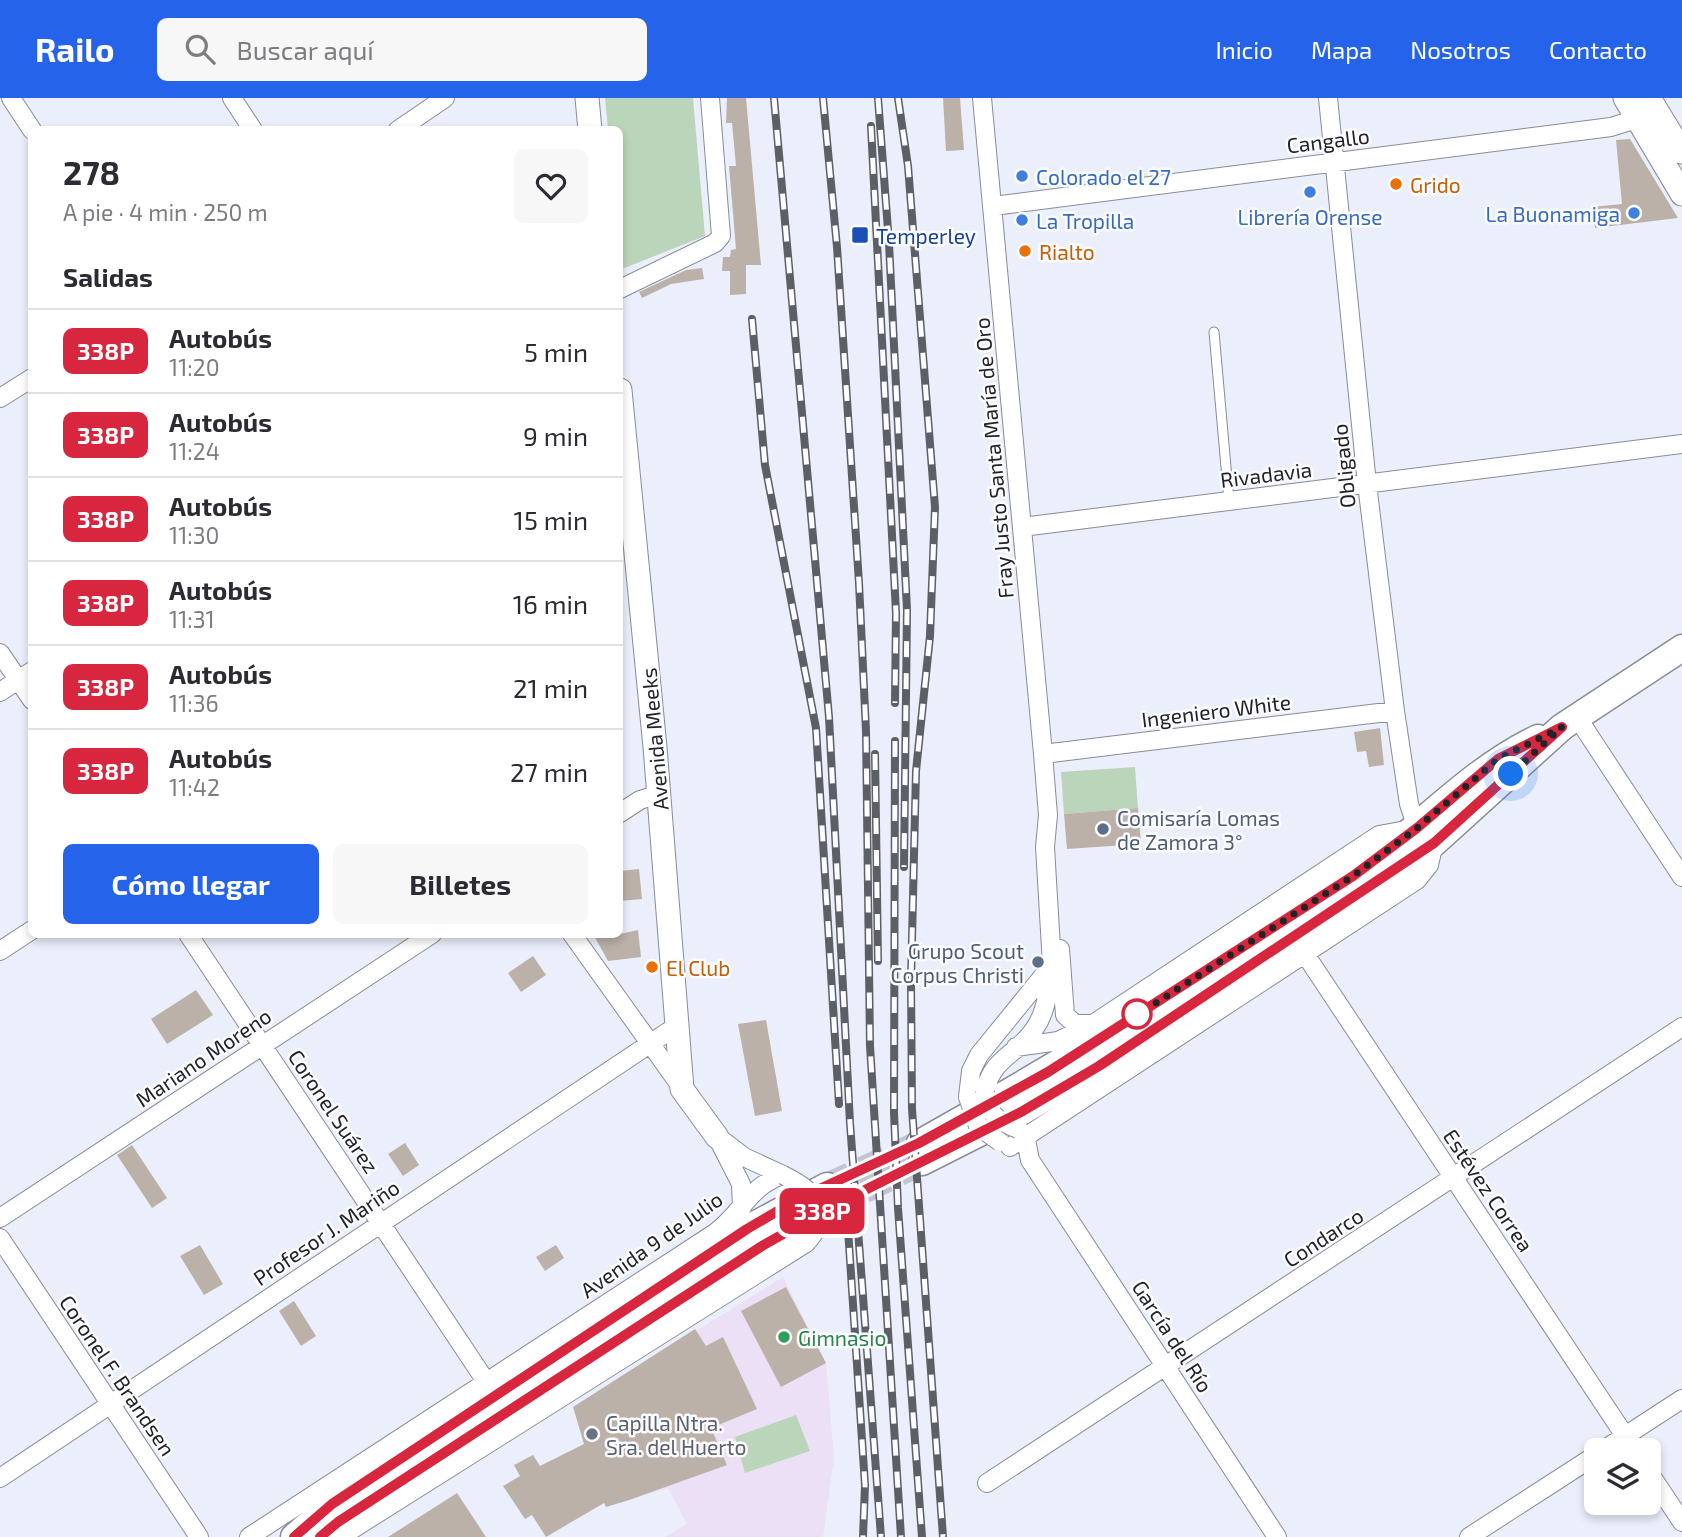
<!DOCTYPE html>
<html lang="es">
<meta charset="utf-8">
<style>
:root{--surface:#fff;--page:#f7f7f7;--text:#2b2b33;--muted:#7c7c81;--line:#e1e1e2;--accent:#2563eb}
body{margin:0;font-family:"Exo 2",sans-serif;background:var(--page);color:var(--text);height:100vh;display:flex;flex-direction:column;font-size:26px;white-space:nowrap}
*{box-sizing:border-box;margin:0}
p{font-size:23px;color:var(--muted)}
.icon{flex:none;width:38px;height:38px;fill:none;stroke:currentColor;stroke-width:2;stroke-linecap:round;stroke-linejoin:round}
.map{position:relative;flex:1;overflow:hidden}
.side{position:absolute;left:28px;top:28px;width:595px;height:812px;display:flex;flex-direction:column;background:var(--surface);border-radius:10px;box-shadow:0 4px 10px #0003}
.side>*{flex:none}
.badge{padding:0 14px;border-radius:10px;font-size:24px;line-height:46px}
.buttons{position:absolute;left:1584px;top:1340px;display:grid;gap:14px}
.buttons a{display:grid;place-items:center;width:77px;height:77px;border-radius:10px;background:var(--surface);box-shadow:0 4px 10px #0003;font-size:35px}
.you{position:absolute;width:35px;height:35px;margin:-18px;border:5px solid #fff;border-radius:50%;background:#1a73e8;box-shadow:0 0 0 10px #1a73e833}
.map>.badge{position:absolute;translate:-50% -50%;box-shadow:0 0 0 4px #fff}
h2{padding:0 35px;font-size:26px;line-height:63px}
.round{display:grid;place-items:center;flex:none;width:74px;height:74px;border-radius:10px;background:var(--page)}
.head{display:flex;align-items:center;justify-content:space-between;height:119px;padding:0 35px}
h1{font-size:33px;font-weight:700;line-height:52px}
.button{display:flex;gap:14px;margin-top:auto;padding:14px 35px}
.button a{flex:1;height:80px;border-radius:10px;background:var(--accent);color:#fff;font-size:28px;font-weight:700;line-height:80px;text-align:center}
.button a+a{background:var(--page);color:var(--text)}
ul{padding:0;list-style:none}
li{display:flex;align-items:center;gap:21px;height:84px;padding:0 35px;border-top:2px solid var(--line)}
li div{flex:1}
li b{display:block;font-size:26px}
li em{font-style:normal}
li .badge{min-width:77px;font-weight:700;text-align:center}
header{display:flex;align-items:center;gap:42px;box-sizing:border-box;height:98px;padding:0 35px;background:var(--accent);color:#fff}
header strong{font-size:33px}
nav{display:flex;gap:38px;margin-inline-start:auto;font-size:24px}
.search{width:490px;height:63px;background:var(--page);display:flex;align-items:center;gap:18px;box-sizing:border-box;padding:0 24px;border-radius:10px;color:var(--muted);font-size:26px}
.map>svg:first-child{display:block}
</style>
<header>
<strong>Railo</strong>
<div class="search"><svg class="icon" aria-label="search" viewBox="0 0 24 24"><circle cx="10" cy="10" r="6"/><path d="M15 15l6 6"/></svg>Buscar aquí</div>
<nav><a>Inicio</a><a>Mapa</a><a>Nosotros</a><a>Contacto</a></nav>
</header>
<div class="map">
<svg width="1682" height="1439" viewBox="0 0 1682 1439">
<rect width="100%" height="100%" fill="#ebeffb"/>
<path fill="#ebe0f5" d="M783,1179L826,1265L834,1360L823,1439H665L687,1426L668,1390L606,1409L591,1298Z"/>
<path fill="#bbd5ba" d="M605,0H693L705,138L622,171L620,32L608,31Z
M1135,669L1138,710L1064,716L1061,674Z
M796,1317L810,1353L745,1375L735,1339Z"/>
<path fill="#bbb1a9" d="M727,0H746L761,167H746V196L730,197V173H722L723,159H730L731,152L736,151L729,68H736L732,25H726Z
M943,0H960L964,52L946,53Z
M1630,41L1678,120L1595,130L1592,109L1622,106L1616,42Z
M702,170L704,181L671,186L642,200L639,194L686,172Z
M1380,630L1384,667L1369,669L1366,653L1357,654L1354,634Z
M1138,710L1141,746L1067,751L1064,716Z
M639,771L642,801L620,803V773Z
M638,832L641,859L608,863L593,836H620Z
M533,858L546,877L521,894L508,875Z
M196,892L213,917L167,946L151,921Z
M766,922L782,1013L755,1018L738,926Z
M405,1045L419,1067L403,1078L388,1056Z
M132,1047L167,1100L152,1110L117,1057Z
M200,1147L223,1186L204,1197L180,1158Z
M556,1147L564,1160L545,1173L536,1159Z
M786,1189L826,1265L781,1289L741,1213Z
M294,1203L316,1238L301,1248L279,1213Z
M695,1231L706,1248L723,1239L757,1311L711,1330L727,1367L629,1402L606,1409L604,1405L546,1439L532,1417L525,1421L503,1388L520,1378L514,1367L533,1357L540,1368L584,1346L573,1309Z
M457,1395L486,1439H388Z"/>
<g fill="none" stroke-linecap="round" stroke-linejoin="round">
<path stroke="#c3c6d1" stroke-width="26" stroke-dasharray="26 13" stroke-linecap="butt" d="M827,1088L920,1045
M829,1110L922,1064"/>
<g stroke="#888c97" stroke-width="11">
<path id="lane" d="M1214,234L1229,403"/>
</g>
<g stroke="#888c97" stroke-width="20">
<path id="street" d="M11,0L32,32
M232,0L253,32
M398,32L445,0
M993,108L1611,29L1627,24L1645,12
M620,191L715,145L721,138L710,0
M0,300L32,280
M1022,429L1682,346
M0,555L32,602
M0,594L32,573
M1577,619L1682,779
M1043,656L1395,613
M620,715L640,702L660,696
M188,836L487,1285
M572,836L682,990
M1060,851L1065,917L1075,926H1093
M0,853L32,832
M1305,856L1635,1353
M1016,949L1058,943L1093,926L1379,737L1417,730L1409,706L1395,613L1367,386L1328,0
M985,993C993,958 1018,957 1035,930C1048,911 1048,888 1052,866
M968,999L971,973L979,957L1052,867L1045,749L1048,717L1043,656L982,0
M1018,1031L1025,1037L1030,1062L1277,1439
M717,1039L741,1086L742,1110
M723,1043L744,1059L783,1077
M1010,1049L1417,782L1429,767L1434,745
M0,1120L432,836
M0,1140L199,1439
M1602,1353L1682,1301
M1648,1373L1682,1424
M0,1380L678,927
M987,1385L1682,929
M249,1439L715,1135C743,1114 749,1088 783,1077
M340,1439L806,1145
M1469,1439L1596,1357"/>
</g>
<g stroke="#888c97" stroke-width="25">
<path id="secondary" d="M587,0L590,32
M1625,0L1682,96
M1649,0L1682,54
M620,292L655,649L682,991L717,1039"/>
</g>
<g stroke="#888c97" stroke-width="29">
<path id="primary" d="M920,1045C1067,962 1212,874 1352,779C1416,735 1468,673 1538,640
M922,1064L1021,1014L1099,968L1370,790L1434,745L1562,629L1682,550
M294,1439L332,1406L747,1131L827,1088
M320,1439L338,1424L762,1148L829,1110"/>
</g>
<use href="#lane" stroke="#fff" stroke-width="9"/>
<use href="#street" stroke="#fff" stroke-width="18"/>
<use href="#secondary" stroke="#fff" stroke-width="23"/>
<use href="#primary" stroke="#fff" stroke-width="26"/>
<g stroke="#5c5f65" stroke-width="8">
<path id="rail" d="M774,0L829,619L850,1025L881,1439
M823,0L837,149L859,485L866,633L870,948L901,1439
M878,0L889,145L907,512L904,769
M898,0L908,68L935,409L930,538L916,673L911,883L912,1011L943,1439
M871,28L896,515L895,605
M752,221L765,367L816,630L839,1006
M895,643L894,1014L898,1110L922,1439
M875,656L878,863
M845,1086L865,1387L863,1439"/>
</g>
<use href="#rail" stroke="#fcfcff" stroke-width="5" stroke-dasharray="16" stroke-linecap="butt"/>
<g stroke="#888c97" stroke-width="20" stroke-linecap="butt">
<path id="street-bridge" d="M985,993C986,1016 998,1023 1018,1031
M968,999L978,1028L1000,1044
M783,1077C816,1093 835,1113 806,1145"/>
</g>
<use href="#street-bridge" stroke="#fff" stroke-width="18"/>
</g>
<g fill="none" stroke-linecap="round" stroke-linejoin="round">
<g stroke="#fff" stroke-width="16">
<path id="line" d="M294,1439L332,1406L747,1131L798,1101L919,1045L1048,974L1353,778L1417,730L1498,661L1562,629L1434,745L1099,968L1021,1014L829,1110L762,1148L338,1424L320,1439"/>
</g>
<use href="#line" stroke="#d7263d" stroke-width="10"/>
<path stroke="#212327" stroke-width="7" stroke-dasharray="0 12.6" d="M1137,916L1131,921L1353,778L1417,730L1498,661L1562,629L1511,676"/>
</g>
<g fill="#3f7fe0" stroke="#fcfcff" stroke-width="2.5">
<circle cx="1022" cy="78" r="7"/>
<circle cx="1310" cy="94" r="7"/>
<circle cx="1634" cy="115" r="7"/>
<circle cx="1022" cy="122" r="7"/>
</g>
<g fill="#e8710a" stroke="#fcfcff" stroke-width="2.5">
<circle cx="1396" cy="86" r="7"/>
<circle cx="1025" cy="153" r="7"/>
<circle cx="652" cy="869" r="7"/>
</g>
<rect fill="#1a4fb4" stroke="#fcfcff" stroke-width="2.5" x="851" y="128" width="18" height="18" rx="3.5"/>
<g fill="#5c6f8a" stroke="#fcfcff" stroke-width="2.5">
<circle cx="1103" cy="731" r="7"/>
<circle cx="1038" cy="864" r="7"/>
</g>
<circle fill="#fff" stroke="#d7263d" stroke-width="3.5" cx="1137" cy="916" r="14"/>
<circle fill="#2e9e5b" stroke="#fcfcff" stroke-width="2.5" cx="784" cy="1239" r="7"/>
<circle fill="#6b7280" stroke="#fcfcff" stroke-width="2.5" cx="592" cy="1336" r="7"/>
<g text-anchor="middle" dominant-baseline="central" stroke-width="5" stroke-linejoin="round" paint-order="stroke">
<g font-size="21" fill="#212327" stroke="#fcfcff">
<text transform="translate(1328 42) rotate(-7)">Cangallo</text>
<text transform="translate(993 360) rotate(-95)">Fray Justo Santa María de Oro</text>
<text transform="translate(1343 368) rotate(-96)">Obligado</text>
<text transform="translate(1266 376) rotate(-7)">Rivadavia</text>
<text transform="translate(1216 612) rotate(-7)">Ingeniero White</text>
<text transform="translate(654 641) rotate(-95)">Avenida Meeks</text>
<text transform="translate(203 959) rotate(-34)">Mariano Moreno</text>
<text transform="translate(334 1013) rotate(56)">Coronel Suárez</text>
<text transform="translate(1489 1092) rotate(56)">Estévez Correa</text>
<text transform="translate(326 1134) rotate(-34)">Profesor J. Mariño</text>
<text transform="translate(1323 1139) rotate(-33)">Condarco</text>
<text transform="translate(651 1146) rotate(-35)">Avenida 9 de Julio</text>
<text transform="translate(1173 1238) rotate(57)">García del Río</text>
<text transform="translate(118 1277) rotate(56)">Coronel F. Brandsen</text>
</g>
<g font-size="21" fill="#366cbe" stroke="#fcfcff" text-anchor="start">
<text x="1036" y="78">Colorado el 27</text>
<text x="1620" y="115" text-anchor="end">La Buonamiga</text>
<text x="1310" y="118" text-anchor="middle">Librería Orense</text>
<text x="1036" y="122">La Tropilla</text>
</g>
<g font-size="21" fill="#c56008" stroke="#fcfcff" text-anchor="start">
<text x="1410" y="86">Grido</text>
<text x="1039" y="153">Rialto</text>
<text x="666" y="869">El Club</text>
</g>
<g font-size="21" fill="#164399" stroke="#fcfcff" text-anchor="start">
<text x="876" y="137">Temperley</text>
</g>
<g font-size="21" fill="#4e5e75" stroke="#fcfcff" text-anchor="start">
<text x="1117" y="719">Comisaría Lomas<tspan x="1117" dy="24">de Zamora 3°</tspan></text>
<text x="1024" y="852" text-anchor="end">Grupo Scout<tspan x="1024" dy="24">Corpus Christi</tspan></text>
</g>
<g font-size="21" fill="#27864d" stroke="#fcfcff" text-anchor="start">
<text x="798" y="1239">Gimnasio</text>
</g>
<g font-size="21" fill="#5b616d" stroke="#fcfcff" text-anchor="start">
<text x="606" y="1324">Capilla Ntra.<tspan x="606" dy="24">Sra. del Huerto</tspan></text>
</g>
</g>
</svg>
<div class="buttons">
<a><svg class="icon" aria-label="layers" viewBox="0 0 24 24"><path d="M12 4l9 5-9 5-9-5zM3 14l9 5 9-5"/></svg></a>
</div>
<div class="you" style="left:1511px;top:676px"></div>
<b class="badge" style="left:822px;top:1113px;background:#d7263d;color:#fff">338P</b>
<section class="side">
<div class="head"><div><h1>278</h1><p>A pie · 4 min · 250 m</p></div><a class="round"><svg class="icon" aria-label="heart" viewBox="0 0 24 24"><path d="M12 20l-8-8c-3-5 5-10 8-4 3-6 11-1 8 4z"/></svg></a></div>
<h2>Salidas</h2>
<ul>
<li><span class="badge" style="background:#d7263d;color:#fff">338P</span><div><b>Autobús</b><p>11:20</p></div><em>5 min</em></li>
<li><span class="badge" style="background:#d7263d;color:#fff">338P</span><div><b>Autobús</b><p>11:24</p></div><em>9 min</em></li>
<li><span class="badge" style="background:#d7263d;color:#fff">338P</span><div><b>Autobús</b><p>11:30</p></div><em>15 min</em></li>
<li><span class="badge" style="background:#d7263d;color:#fff">338P</span><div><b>Autobús</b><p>11:31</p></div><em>16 min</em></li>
<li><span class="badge" style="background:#d7263d;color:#fff">338P</span><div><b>Autobús</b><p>11:36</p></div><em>21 min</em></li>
<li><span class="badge" style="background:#d7263d;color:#fff">338P</span><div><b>Autobús</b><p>11:42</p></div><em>27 min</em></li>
</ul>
<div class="button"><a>Cómo llegar</a><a>Billetes</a></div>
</section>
</div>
